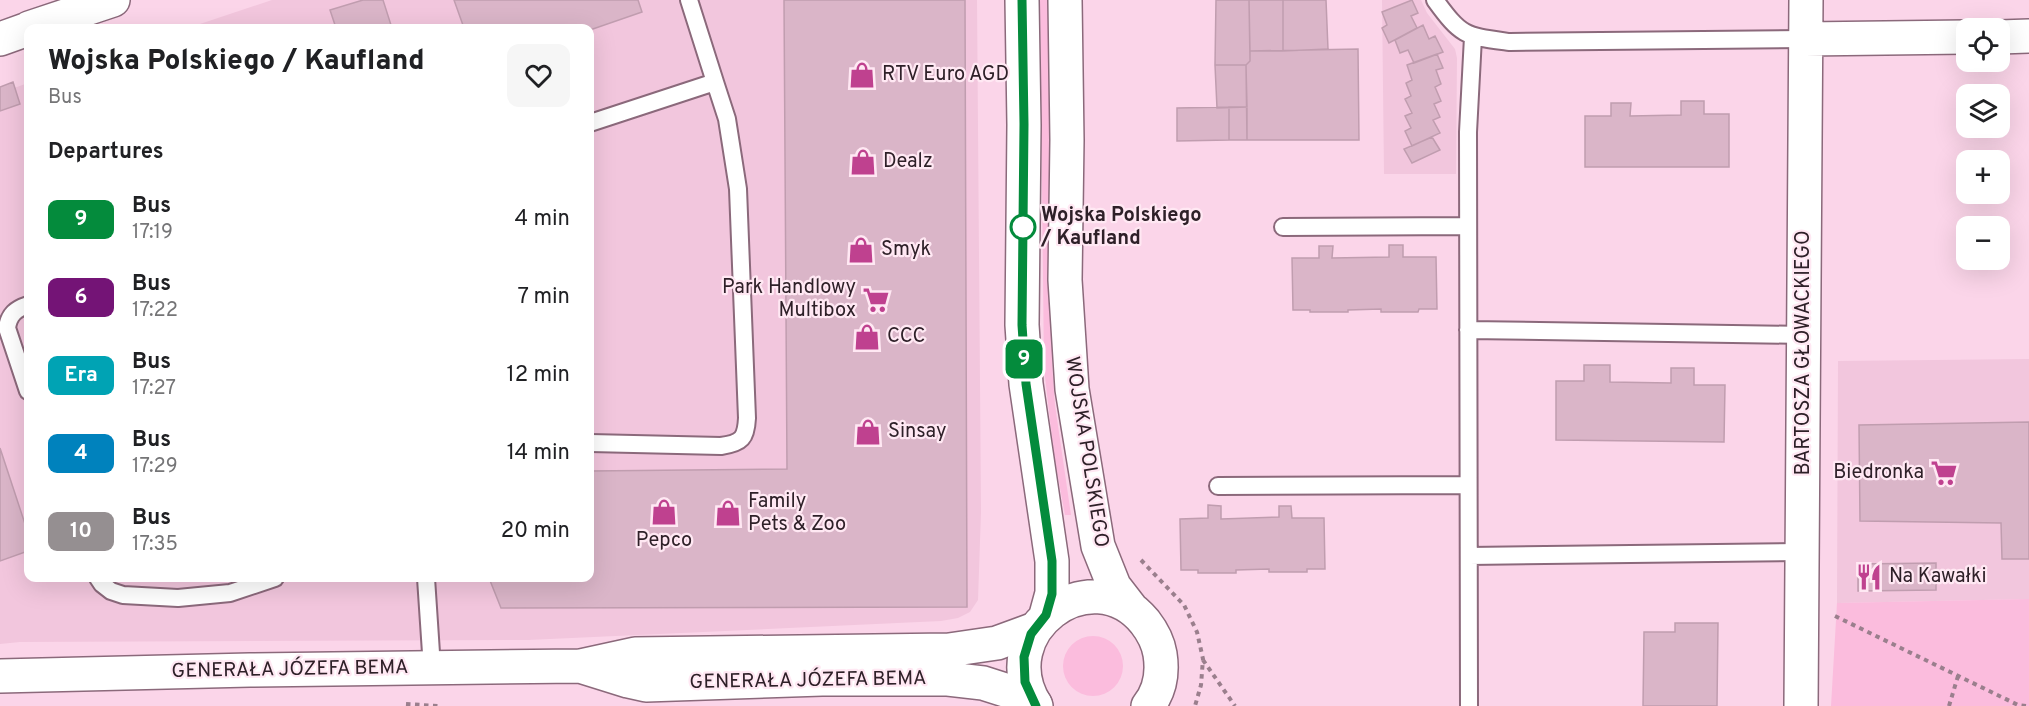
<!DOCTYPE html>
<meta charset="utf-8">
<style>
:root{--surface:#fff;--page:#f6f6f6;--text:#202124;--muted:#757577}
body{margin:0;font-family:Overpass,sans-serif;background:var(--page);color:var(--text);height:100vh;display:flex;flex-direction:column;font-size:22px;white-space:nowrap}
*{box-sizing:border-box;margin:0}
p{font-size:20px;color:var(--muted)}
.icon{flex:none;width:33px;height:33px;fill:none;stroke:currentColor;stroke-width:2;stroke-linecap:round;stroke-linejoin:round}
.map{position:relative;flex:1;overflow:hidden}
.side{position:absolute;left:24px;top:24px;width:570px;height:558px;display:flex;flex-direction:column;background:var(--surface);border-radius:12px;box-shadow:0 6px 24px #0002}
.side>*{flex:none}
.badge{padding:0 12px;border-radius:9px;font-size:21px;line-height:39px}
.tools{position:absolute;left:1956px;top:18px;display:grid;gap:12px}
.tools a{display:grid;place-items:center;width:54px;height:54px;border-radius:12px;background:var(--surface);box-shadow:0 6px 24px #0002;font-size:30px}
.map>.badge{position:absolute;translate:-50% -50%;box-shadow:0 0 0 3px #fff}
h2{padding:0 24px;font-size:22px;line-height:54px}
.round{display:grid;place-items:center;flex:none;width:63px;height:63px;border-radius:12px;background:var(--page)}
.overview{display:flex;align-items:center;justify-content:space-between;height:102px;padding:0 24px}
h1{font-size:28px;font-weight:800;line-height:45px}
ul{padding:0;list-style:none}
li{display:flex;align-items:center;gap:18px;height:78px;padding:0 24px}
li div{flex:1}
li b{display:block;font-size:22px}
li em{font-style:normal}
li .badge{min-width:66px;font-weight:700;text-align:center}
.map>svg:first-child{display:block}
</style>
<div class="map">
<svg width="2029" height="706" viewBox="0 0 2029 706">
<rect width="100%" height="100%" fill="#fbd5e9"/>
<path fill="#f2c6dd" d="M272,0H977L981,512L978,600L970,612L958,618L941,621L528,640L20,642L0,644V93L28,83V578H590V28H188Z
M1382,0H1421L1427,13L1455,49L1457,58L1456,174H1384Z
M2029,359V599L1837,603L1838,361Z"/>
<path fill="#fbbcdd" d="M1040,0H1048L1051,75L1052,364L1055,405L1071,515H1065L1054,455L1044,368Z
M2029,599V706H1831L1837,603Z
M1063 666a30 30 0 1 1 60 0a30 30 0 1 1-60 0Z"/>
<path fill="#dab5c8" stroke="#c09daf" stroke-width="1.5" d="M363,0H383L391,25L384,28H336L330,10Z
M454,0H638L642,12L590,30L464,28Z
M784,0H965L967,607L501,608L489,578H590V471L787,469Z
M1216,0H1249L1250,61L1246,65H1215Z
M1249,0H1283V51H1250Z
M1283,0H1326L1328,49L1283,51Z
M1412,0L1418,13L1411,16L1417,28L1389,43L1382,28L1387,25L1382,12Z
M1423,25L1429,39L1435,36L1443,52L1414,63L1408,50L1400,53L1395,40Z
M1358,49L1359,140H1247L1246,65L1250,61V51Z
M1437,54L1443,68L1436,70L1441,84L1435,87L1441,101L1434,104L1440,117L1433,120L1440,133L1412,146L1405,131L1411,128L1405,116L1412,113L1405,99L1411,96L1406,83L1412,80L1407,65Z
M1215,65H1246L1247,107L1217,108Z
M13,82L20,104L0,111V87Z
M1681,101H1704V114H1729V167H1585V116H1611V103H1631L1630,116L1681,115Z
M1229,107V140L1177,141V108Z
M1229,107H1247V140H1229Z
M1432,137L1440,150L1412,163L1404,149Z
M1389,245H1403V257H1436L1437,309H1419L1418,312H1381V309L1348,310V312H1310V310H1293L1292,258H1319V246H1333L1332,258L1389,257Z
M1584,365H1610V382L1671,383V368H1694V385H1725L1724,442L1556,440V381H1584Z
M2029,422V559H2002L2001,523L1860,521L1859,425Z
M0,448L28,533V551L0,561Z
M1208,505L1221,506V519L1279,517V506H1291L1292,518H1324L1325,569H1307V572H1269V569L1236,570V573H1198V570H1181L1180,519L1208,518Z
M1936,563V590L1858,591V564Z
M1675,623H1718L1717,706H1643L1644,632H1675Z"/>
<g fill="none" stroke-linecap="round" stroke-linejoin="round">
<g stroke="#8b697b" stroke-width="20">
<path id="service" d="M689,0L715,82
M1435,0C1462,37 1465,36 1510,42L1805,39
M590,123L715,82L727,119L738,189L747,418C746,438 742,443 721,446L590,443
M1283,227L1468,226
M28,305C16,309 9,314 7,328L28,391
M1468,330L1804,335
M1218,486L1468,485
M1469,556L1802,552
M98,578L102,584L111,591L123,595L178,598L230,593L275,578
M426,578L432,668
M1469,706L1468,132L1473,37"/>
</g>
<g stroke="#8b697b" stroke-width="36">
<path id="minor" d="M2000,37L2029,36
M1805,39L1966,37
M580,666L628,681L646,685L822,679H948L983,683L1008,691L1035,704
M0,676L250,670L580,666L635,654L949,650L997,643L1035,629
M1801,706L1806,0"/>
</g>
<g stroke="#8b697b" stroke-width="36">
<path id="tertiary" d="M1022,0L1024,125L1022,325L1026,384L1052,561V593L1046,615
M1065,0L1067,140L1065,280L1072,389L1098,546L1114,586L1131,608
M29,28L113,0
M0,39L28,29
M1036,706C989,632 1091,556 1145,622C1152,631 1158,642 1160,654C1163,673 1160,691 1148,706"/>
</g>
<path stroke="#9a7f8d" stroke-width="4" stroke-dasharray="4.5 4.5" stroke-linecap="butt" d="M1141,560L1184,605L1197,632L1203,659L1201,685L1195,706
M1835,616L2018,705L2026,706
M1203,660L1235,706
M406,704L438,706
M1949,706L1958,676"/>
<use href="#service" stroke="#fff" stroke-width="16"/>
<use href="#minor" stroke="#fff" stroke-width="33"/>
<use href="#tertiary" stroke="#fff" stroke-width="33"/>
</g>
<g fill="none" stroke-linecap="round" stroke-linejoin="round">
<g stroke="#fff" stroke-width="14">
<path id="line" d="M1022,0L1024,124L1022,325L1026,384L1052,561V594L1046,615L1031,634L1024,657L1025,682L1036,706"/>
</g>
<use href="#line" stroke="#048b3c" stroke-width="9"/>
</g>
<defs>
<g id="shop-bare" transform="scale(2.07)"><path d="M-5-2.5h2.3a2.7 3.5 0 0 1 5.4 0H5L5.5 6h-11ZM-1.5-2.5h3a1.5 2.3 0 0 0-3 0Z" fill="#bf418f" stroke="#ffe8f3" stroke-width="2.5" paint-order="stroke"/></g>
<g id="supermarket-bare" transform="scale(2.07)"><path d="M-6-5.5h2.5l.6 2H6L4.5 2H-2.5L-4.4-4H-6ZM-1.5 3.2a1.3 1.3 0 1 0 .1 0ZM3 3.2a1.3 1.3 0 1 0 .1 0Z" fill="#bf418f" stroke="#ffe8f3" stroke-width="2.5" paint-order="stroke"/></g>
<g id="restaurant-bare" transform="scale(2.07)"><path d="M-5-6h1v4h1v-4h1v4h1v-4h1v5L-1.5 .5V6h-2V.5L-5-1ZM5-6V6H3V1.5H1.5Q1.5-4 5-6Z" fill="#bf418f" stroke="#ffe8f3" stroke-width="2.5" paint-order="stroke"/></g>
</defs>
<g fill-rule="evenodd">
<use href="#shop-bare" x="862" y="75"/>
<use href="#shop-bare" x="863" y="162"/>
<use href="#shop-bare" x="861" y="250"/>
<use href="#supermarket-bare" x="876" y="300"/>
<use href="#shop-bare" x="867" y="337"/>
<use href="#shop-bare" x="868" y="432"/>
<use href="#supermarket-bare" x="1944" y="473"/>
<use href="#shop-bare" x="664" y="512"/>
<use href="#shop-bare" x="728" y="513"/>
<use href="#restaurant-bare" x="1869" y="577"/>
</g>
<circle fill="#fff" stroke="#048b3c" stroke-width="3" cx="1023" cy="227" r="12"/>
<g text-anchor="middle" dominant-baseline="central" stroke-width="4.5" stroke-linejoin="round" paint-order="stroke">
<g font-size="20" fill="#2e2028" stroke="#ffe8f3" text-anchor="start">
<text x="882" y="75">RTV Euro AGD</text>
<text x="883" y="162">Dealz</text>
<text x="881" y="250">Smyk</text>
<text x="856" y="288" text-anchor="end">Park Handlowy<tspan x="856" dy="23">Multibox</tspan></text>
<text x="887" y="337">CCC</text>
<text x="888" y="432">Sinsay</text>
<text x="1924" y="473" text-anchor="end">Biedronka</text>
<text x="748" y="502">Family<tspan x="748" dy="23">Pets &amp; Zoo</tspan></text>
<text x="664" y="541" text-anchor="middle">Pepco</text>
<text x="1889" y="577">Na Kawałki</text>
</g>
<g font-size="20" font-weight="bold" fill="#2e2028" stroke="#ffe8f3" text-anchor="start">
<text x="1041" y="216">Wojska Polskiego<tspan x="1041" dy="23">/ Kaufland</tspan></text>
</g>
<g font-size="20" fill="#2e2028" stroke="#ffe8f3">
<text transform="translate(1804 353) rotate(-90)">BARTOSZA GŁOWACKIEGO</text>
<text transform="translate(1086 452) rotate(81)">WOJSKA POLSKIEGO</text>
<text transform="translate(290 670) rotate(-1)">GENERAŁA JÓZEFA BEMA</text>
<text transform="translate(808 681) rotate(-1)">GENERAŁA JÓZEFA BEMA</text>
</g>
</g>
</svg>
<div class="tools">
<a><svg class="icon" aria-label="locate" viewBox="0 0 24 24"><circle cx="12" cy="12" r="6"/><path d="M12 2v4M12 18v4M2 12h4M18 12h4"/></svg></a>
<a><svg class="icon" aria-label="layers" viewBox="0 0 24 24"><path d="M12 4l9 5-9 5-9-5zM3 14l9 5 9-5"/></svg></a>
<a>+</a>
<a>−</a>
</div>
<b class="badge" style="left:1024px;top:359px;background:#048b3c;color:#fff">9</b>
<section class="side">
<div class="overview"><div><h1>Wojska Polskiego / Kaufland</h1><p>Bus</p></div><a class="round"><svg class="icon" aria-label="heart" viewBox="0 0 24 24"><path d="M12 20l-8-8c-3-5 5-10 8-4 3-6 11-1 8 4z"/></svg></a></div>
<h2>Departures</h2>
<ul>
<li><span class="badge" style="background:#048b3c;color:#fff">9</span><div><b>Bus</b><p>17:19</p></div><em>4 min</em></li>
<li><span class="badge" style="background:#741476;color:#fff">6</span><div><b>Bus</b><p>17:22</p></div><em>7 min</em></li>
<li><span class="badge" style="background:#00a3b4;color:#fff">Era</span><div><b>Bus</b><p>17:27</p></div><em>12 min</em></li>
<li><span class="badge" style="background:#0082bd;color:#fff">4</span><div><b>Bus</b><p>17:29</p></div><em>14 min</em></li>
<li><span class="badge" style="background:#958f91;color:#fff">10</span><div><b>Bus</b><p>17:35</p></div><em>20 min</em></li>
</ul>
</section>
</div>
